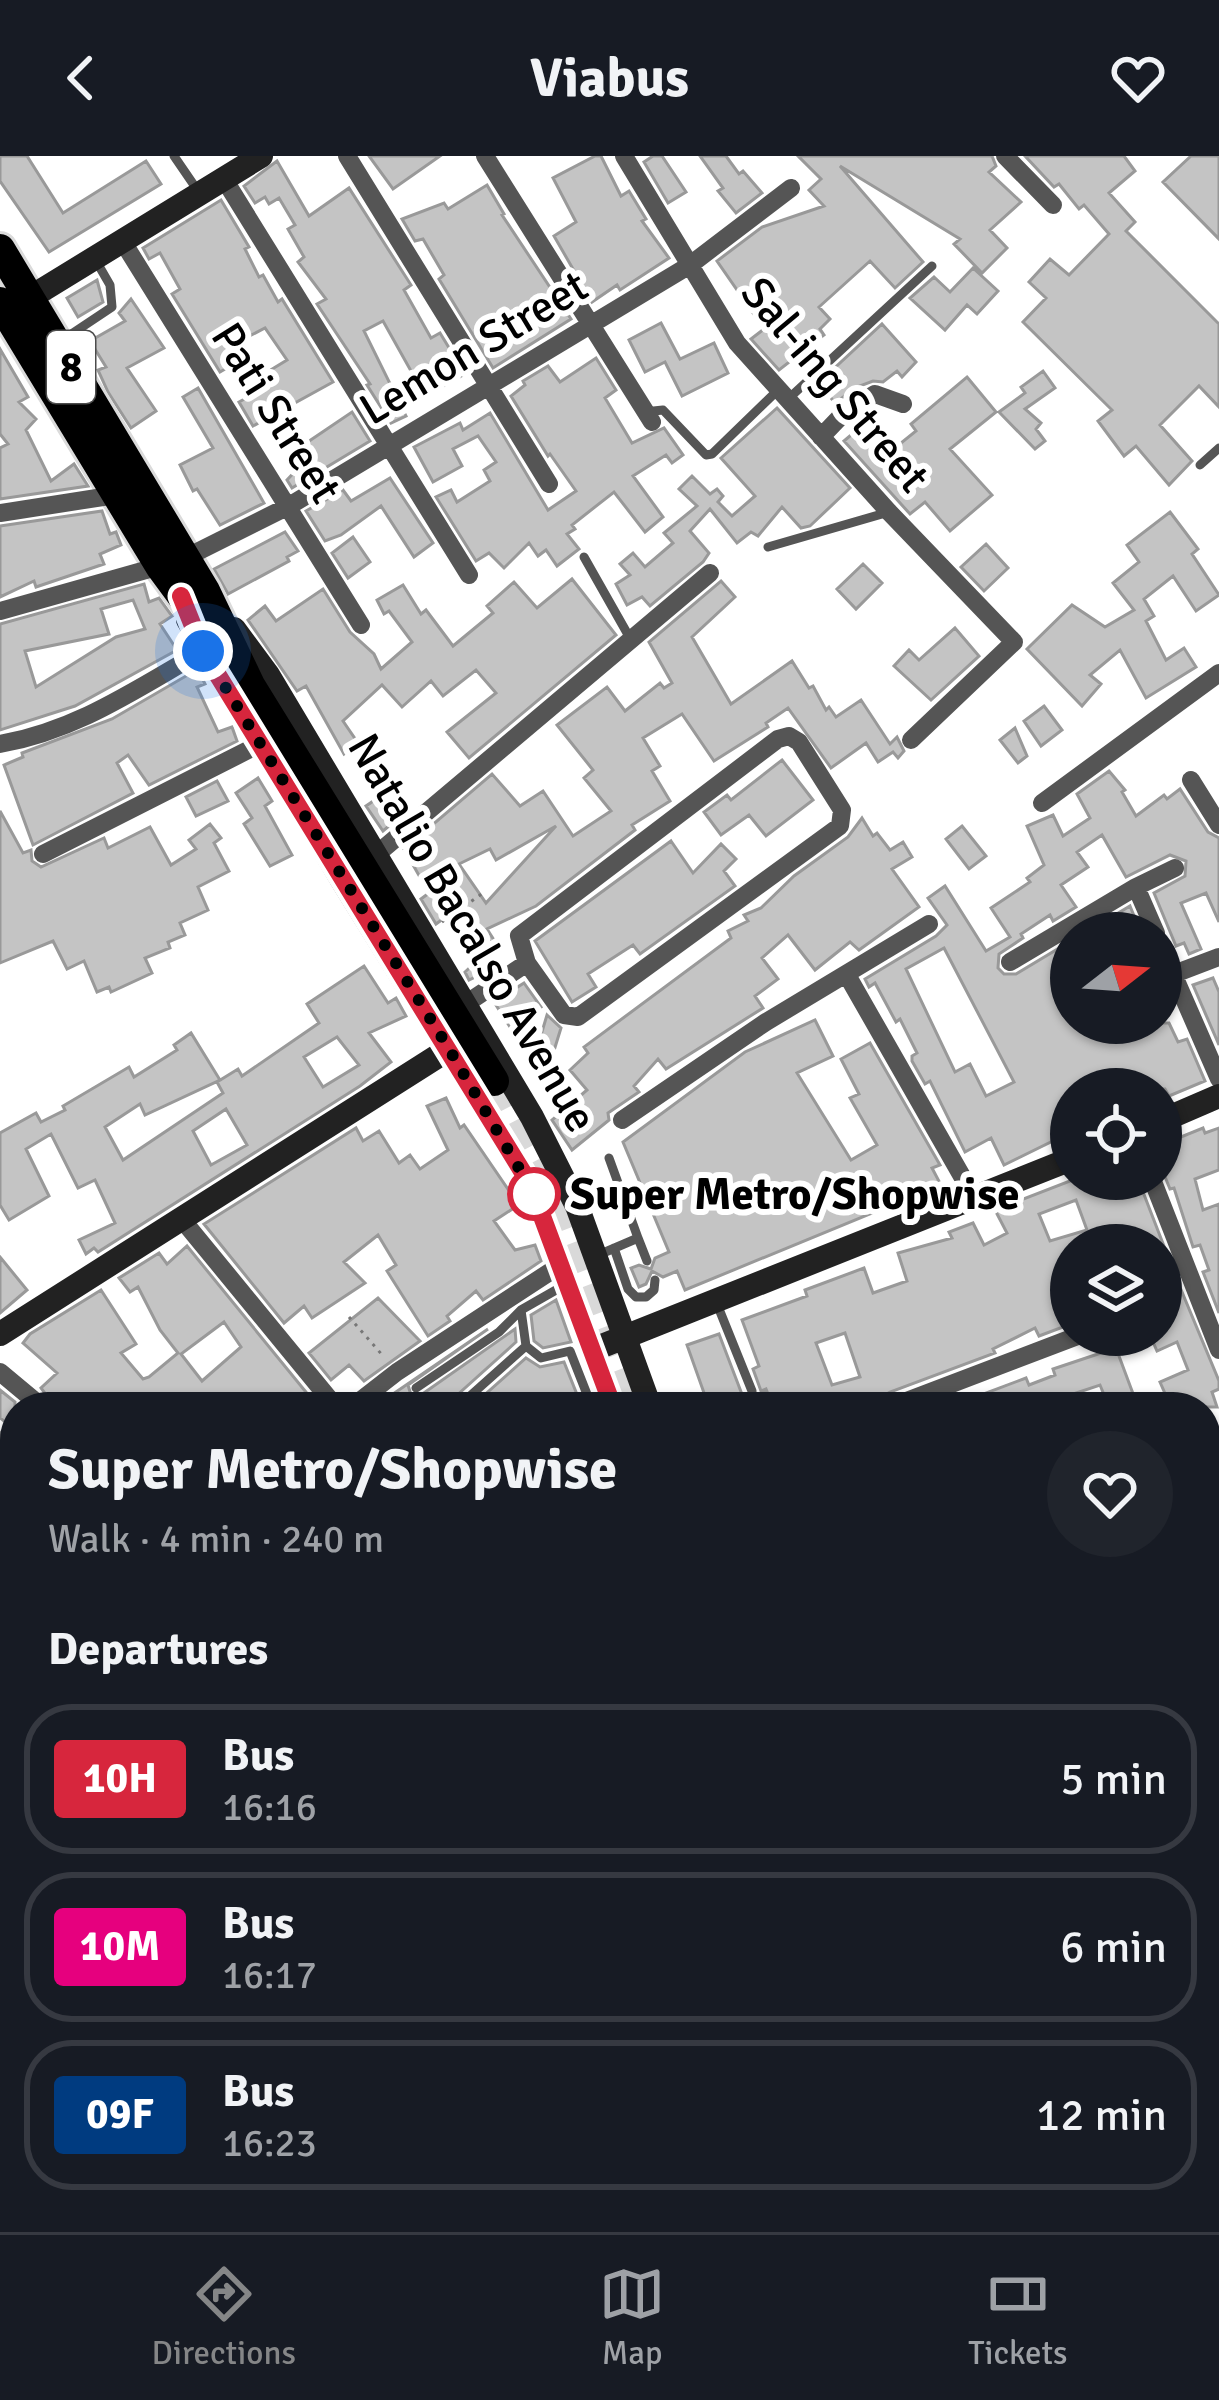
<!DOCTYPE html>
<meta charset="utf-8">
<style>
:root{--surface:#171b24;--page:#20242c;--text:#f1f3f6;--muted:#9ea1a6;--line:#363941;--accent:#858687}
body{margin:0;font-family:Signika,sans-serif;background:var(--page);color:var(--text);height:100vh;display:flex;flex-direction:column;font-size:45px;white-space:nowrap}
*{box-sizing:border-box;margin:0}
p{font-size:39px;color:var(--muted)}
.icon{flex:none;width:66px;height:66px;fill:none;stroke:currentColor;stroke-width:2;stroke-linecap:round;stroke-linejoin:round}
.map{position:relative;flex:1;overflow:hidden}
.drawer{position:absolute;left:0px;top:1236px;width:1221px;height:840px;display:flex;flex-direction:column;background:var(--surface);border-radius:48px 48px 0 0;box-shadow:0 3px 9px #0004}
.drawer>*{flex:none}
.badge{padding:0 24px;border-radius:9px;font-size:42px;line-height:78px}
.needle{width:78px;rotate:73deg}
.controls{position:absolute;left:1050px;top:756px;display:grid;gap:24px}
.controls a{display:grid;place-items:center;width:132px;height:132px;border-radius:50%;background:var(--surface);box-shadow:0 3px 9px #0004;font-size:60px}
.you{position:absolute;width:60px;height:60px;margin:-30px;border:9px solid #fff;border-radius:50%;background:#1a73e8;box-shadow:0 0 0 18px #1a73e833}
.map>.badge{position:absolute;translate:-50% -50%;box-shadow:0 0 0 6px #fff}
h2{padding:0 48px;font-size:45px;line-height:108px}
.round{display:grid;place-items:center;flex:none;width:126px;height:126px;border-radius:63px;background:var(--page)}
.head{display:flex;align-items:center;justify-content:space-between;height:204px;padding:0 48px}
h1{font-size:57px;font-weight:800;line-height:90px}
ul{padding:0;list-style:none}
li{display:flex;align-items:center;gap:36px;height:150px;margin:0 24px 18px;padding:0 24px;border:6px solid var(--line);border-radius:48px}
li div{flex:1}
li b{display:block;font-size:45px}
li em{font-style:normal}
li .badge{min-width:132px;font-weight:700;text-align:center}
header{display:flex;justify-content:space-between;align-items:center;height:156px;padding:0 48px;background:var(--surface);font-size:54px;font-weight:800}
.tab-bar{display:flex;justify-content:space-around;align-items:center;height:168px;border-top:3px solid var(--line);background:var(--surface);font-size:33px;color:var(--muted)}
.tab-bar a{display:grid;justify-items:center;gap:6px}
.tab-bar .active{color:var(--accent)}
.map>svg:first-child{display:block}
</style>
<header><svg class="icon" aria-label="back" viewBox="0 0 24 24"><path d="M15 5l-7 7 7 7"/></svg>Viabus<svg class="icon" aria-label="heart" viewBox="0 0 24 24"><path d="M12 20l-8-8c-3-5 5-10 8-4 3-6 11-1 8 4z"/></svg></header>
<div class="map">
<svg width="1219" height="2076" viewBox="0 0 1219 2076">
<rect width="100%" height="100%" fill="#fff"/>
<path fill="#c4c4c4" stroke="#999" stroke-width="3" fill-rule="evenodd" d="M0,0H27L63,57L146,5L161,28L49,96L0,25Z
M369,0H440L393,33Z
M595,0H601L621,40L629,35L646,63L642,65L669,102L620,134L617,129L592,146L554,80L576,66L553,22Z
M653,0H662L686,36L668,47L644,6Z
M700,0H726L739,18L743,15L762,37L736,57L718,35L723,32Z
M798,0H992L996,10L989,16L1021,46L990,74L1007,92L982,117L954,88L960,83L840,10L923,106L895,132L870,105L819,151L830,163L820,173L824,179L779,214L751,183L764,173L717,105L762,71L824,50L809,34L821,23Z
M1025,0H1124L1135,15L1109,37L1135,66L1126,75L1219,168V251L1199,230L1160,269L1192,305L1169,329L1136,290L1124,300L1098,265L1112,254L1023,166L1046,142L1029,126L1050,103L1069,119L1109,78L1084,49L1079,53L1059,28L1054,31Z
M1191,0H1219V83L1163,26Z
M277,5L309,60L349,32L411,129L404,134L431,182L440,177L465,218L425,240L383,165L364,175L406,260L391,267L367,229L370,228L317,148L326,143L298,106L304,101L288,73L295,69L279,42L269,48L265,41L255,47L244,30Z
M487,29L504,58L502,59L571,163L493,212L439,123L444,119L423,83L415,85L402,63L444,47L448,53Z
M221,44L249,91L245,93L259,121L263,119L278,146L282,143L333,226L253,270L239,246L270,229L264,218L287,204L265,172L240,185L249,199L220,216L172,138L180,133L160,97L149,103L143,92Z
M973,112L998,135L977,158L967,149L945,174L910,142L934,121L950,136Z
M97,124L103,146L78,161L67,142Z
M131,143L164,192L127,212L156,255L131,272L108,236L98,214L106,211L90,185L125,165L119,157Z
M661,167L680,203L714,187L728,217L682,240L665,206L645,216L629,184Z
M882,168L916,206L902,221L897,215L883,226L873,225L857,231L835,247L826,236L833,230L826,220Z
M0,193L28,241L19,246L36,263L26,274L51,325L74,308L88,330L0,343V292L8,288L0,278Z
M596,202L616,234L605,242L632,287L664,272L683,299L672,307L666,299L633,320L663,361L645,376L614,336L572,369L575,373L567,378L579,393L557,410L546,394L538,400L529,387L504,412L489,397L476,405L436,341L451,334L457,346L490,325L484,314L496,306L478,280L453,293L462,310L433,326L414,291L460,267L463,274L490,257L548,354L576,335L550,298L548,300L511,240L525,229L523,225L548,210L560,226Z
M1043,215L1055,232L1025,253L1041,267L1036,273L1045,285L1035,293L999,256L1025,237L1021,231Z
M967,221L996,256L950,293L992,339L950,375L925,346L910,358L844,285L865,267L890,296L916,275L911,268Z
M198,232L264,347L220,369L197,333L193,335L180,309L213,292L183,241Z
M777,252L850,332L810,370L801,372L782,351L758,380L751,376L737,387L710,353L690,375L709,397L703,406L650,450L642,441L627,449L616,428L630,419L620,408L633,397L645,411L673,387L664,377L697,350L679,333L692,320L710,338L717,333L723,340L718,346L732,360L755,340L721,302Z
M352,256L370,285L292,332L287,324L301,309L293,296Z
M390,322L433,387L414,401L381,350L341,379L325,385L306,355L343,334L351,345Z
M102,355L110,378L116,376L121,389L100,398L104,408L36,431L34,425L0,441V370Z
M1170,356L1198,393L1192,398L1219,439L1196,455L1173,420L1144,443L1154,460L1146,465L1166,504L1184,492L1196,511L1146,542L1120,494L1090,519L1101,528L1082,550L1027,493L1072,449L1105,471L1134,454L1113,427L1139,406L1127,389Z
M285,376L298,395L287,401L289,405L228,438L214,413Z
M353,381L370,406L348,422L332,397Z
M986,388L1008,412L984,435L961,411Z
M863,408L882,427L856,453L837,433Z
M572,423L616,479L469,602L447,576L496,537L476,514L443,540L431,525L402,551L382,529L343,565L358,587L344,598L306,530L297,535L248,464L265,450L276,465L323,433L350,476L374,498L381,513L412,486L389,455L384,458L377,444L403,429L421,458L426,454L453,490L493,457L487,450L514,426L537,452Z
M721,425L735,441L692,481L731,548L792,505L809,532L813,530L826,554L829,551L836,561L861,544L890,588L897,581L904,595L898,602L893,596L878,606L866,587L831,612L788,552L766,567L768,571L714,605L682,558L643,582L660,610L652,615L670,645L632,669L635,674L536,750L487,773L494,784L482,791L469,769L463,774L451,757L436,768L421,743L429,737L404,693L492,618L520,650L543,635L573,680L611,655L584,622L593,614L557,569L607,531L625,555L660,527L664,532L672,527L649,486ZM556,670L486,747L459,708L490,693L496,704Z
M144,428L149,446L159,442L172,460L160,468L177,494L75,550L0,574V468ZM133,444L145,473L116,481L36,531L25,495L109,478L101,453Z
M955,472L979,500L931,544L894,510L909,494L919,504Z
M198,513L205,528L197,531L218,576L232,571L237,585L149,629L128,599L117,607L133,637L33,689L4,609L23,601L22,597L112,563Z
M1044,550L1062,574L1041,590L1024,565Z
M1015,572L1027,600L1018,607L1000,584Z
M782,604L813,644L766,680L749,659L721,679L704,656L727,639L731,644Z
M1109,615L1125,634L1122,636L1136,660L1164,639L1167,643L1180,633L1208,676L1219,682V766L1206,737L1181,747L1201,793L1189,798L1184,787L1176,790L1154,737L1185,720L1186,705L1170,699L1126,721L1102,679L1077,696L1088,711L1061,729L1076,751L1053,765L1050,759L1021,778L1023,782L999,798L998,812L1004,818H1016L1071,785V867H1169L1178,886L1187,883L1205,925L1169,940L1165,933H1103L1099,925L1084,933H1071V976L1004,1009L991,982L965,996L930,925L925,928L912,905V900L917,897L900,863L896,866L875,827L869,831L865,823L936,780L947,769L928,742L945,730L986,795L1010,781L991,752L1030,726L1027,722L1044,709L1027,670L1053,659L1063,680L1090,662L1077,638ZM944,792L1014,926L986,940L970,908L955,916L906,813Z
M258,622L272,645L265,650L292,699L270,710L244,668L252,662L236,637Z
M217,625L228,645L196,660L186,641Z
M385,637L401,660L383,675L366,650Z
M0,655L23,697L31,694L32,705L41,711L104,682L108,692L150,671L171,709L196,693L189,684L210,668L221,682L214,687L229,715L198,731L208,754L180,767L185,779L168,786L170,792L145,802L152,817L111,836L109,831L97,836L84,805L67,813L53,785L0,807Z
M862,662L873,680L877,677L890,694L903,686L912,701L892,713L919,751L859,794L850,786L815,814L788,779L762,802L778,823L755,840L763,852L666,913L658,903L634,930L639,936L608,957L609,964L572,994L552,964L587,934L570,914L588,897L584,891L731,782L728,775L748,765L744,759L761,752L794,720L848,681Z
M962,670L986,700L969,713L946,683Z
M671,685L693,717L721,688L736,703L724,715L735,730L640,798L633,789L588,818L596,831L572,846L535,785Z
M1130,750L1141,777H1124L1121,771L1109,777H1085Z
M491,792L500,809L469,824L465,816Z
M364,810L388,847L396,842L406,860L369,877L391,906L360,930L98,1096L94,1092L86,1098L79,1084L115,1067L95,1024L78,1032L51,978L26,993L49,1040L9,1064L0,1049V977L36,957L41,966L65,954L63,950L129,911L134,921L177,894L174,889L191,877L220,924L145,959L140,948L105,971L123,1004L223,937L217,926L238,913L242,920L319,867L307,848ZM337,881L359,909L323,931L304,901ZM226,953L247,989L211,1009L193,975Z
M1213,822L1219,836V889L1193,829Z
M524,827L541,851L510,871L494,846Z
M547,859L561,872L548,914L532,909Z
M815,864L833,900L797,917L851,1004L877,989L850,942L859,938L841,903L870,887L940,1009L932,1012L941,1029L903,1048L901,1045L685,1134L677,1115L663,1121L652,1115L646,1128L639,1131L631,1112L639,1109L651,1113L655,1102L669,1096L623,986L745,896Z
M446,942L460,972L464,969L512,1039L516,1037L520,1048L494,1065L515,1094L535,1089L541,1105L483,1144L476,1135L447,1160L450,1165L428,1180L387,1115L396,1109L378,1079L344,1106L365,1127L312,1162L304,1150L284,1167L204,1068L356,972L363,985L379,975L399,1007L410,999L420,1013L448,994L427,950Z
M1203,972L1205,977L1219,972V1014L1195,1023L1203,1054L1219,1048V1157L1203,1116L1209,1114L1200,1089L1193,1091L1174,1032L1170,1033L1161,1011V989Z
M1075,1023H1138L1167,1098L1163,1099L1173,1125L1177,1124L1219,1225V1233L1212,1236L1217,1251H1171L1160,1226L1188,1214L1177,1186L1157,1195L1150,1179H1161V1089H1071V1168L1039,1180L1035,1172L993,1193L995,1197L890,1236L864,1251H794L791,1245L773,1251L766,1233L761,1235L753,1213L759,1210L742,1164L807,1140L805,1134L864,1112L873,1137L907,1125L898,1097L952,1082L949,1076L973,1067L984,1089L1007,1077L995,1054ZM1076,1044L1087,1074L1050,1085L1039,1058ZM845,1177L860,1221L832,1229L816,1187Z
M187,1090L310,1241L306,1244L312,1251H55L41,1232L57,1217L23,1187L30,1178L101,1134L136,1188L121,1197L143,1223L149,1221L178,1197L160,1174L138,1131L130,1136L119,1122L159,1097L167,1108ZM224,1166L241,1191L202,1225L181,1198Z
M0,1101L27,1134L0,1157Z
M378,1142L420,1185L364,1225L349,1209L331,1224L309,1197Z
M556,1144L571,1186L543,1192L534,1185L531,1159Z
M488,1173L408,1229L411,1239H421L515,1173L516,1186L455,1241L453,1251H374Z
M719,1178L743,1241L709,1251L687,1189Z
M1116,1192L1138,1251H1109L1100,1229L1058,1243L1059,1246L1047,1251H949L1026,1222L1029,1229L1055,1219L1053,1213Z
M526,1202L540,1211L564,1206L582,1251H471Z
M0,1234L15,1246V1298L0,1286V1278L8,1268L0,1262Z
M0,1405L15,1417V1482L0,1471Z
M15,1507V1527L1,1541L15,1549V1567L0,1558V1522Z
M15,1590V1634L0,1653V1606Z
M7,1743L15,1750V1797L0,1787V1752Z
M0,1901L15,1912V2027L0,2050L15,2061H39L31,2076H0Z
M90,2061H153L175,2076H144L129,2067L122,2076H78Z
M203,2061H276L291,2076H219Z
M399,2061H422L442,2076H387Z
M482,2061H532L522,2076H503Z
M1001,2061H1040L1044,2076H1005Z
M1096,2061H1167L1170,2076H1101Z"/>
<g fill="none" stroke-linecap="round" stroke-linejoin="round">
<path stroke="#d9d9d9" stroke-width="30" stroke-dasharray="30 15" stroke-linecap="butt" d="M494,925L546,1025L632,1251"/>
<g stroke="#dbdbdb" stroke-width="36">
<path id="primary" d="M0,93L205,435L250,529L494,925
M0,146L160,410L213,482
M949,2061L956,2076
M975,2061L983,2076"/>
</g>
<path stroke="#777" stroke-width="3" stroke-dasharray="3 6" stroke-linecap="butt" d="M442,766L483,737
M349,1161L384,1201
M0,1487L15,1500
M0,1558L15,1536
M0,1579L15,1590"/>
<path stroke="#555" stroke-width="9" d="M174,0L198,35
M61,185L112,151L110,129L95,103
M787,244L932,110
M644,256L663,254L706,299L712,298L778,234
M1200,309L1219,292
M768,391L889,356
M584,401L631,484
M638,1082L647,1105
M614,1092L628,1133L636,1141H646L654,1134L655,1124
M596,1100L638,1082L609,1002
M717,1148L752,1235V1246L744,1251
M521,1154L526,1190L541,1202L570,1195L592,1251
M416,1232L499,1176L521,1154L563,1130
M461,1248L526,1190
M0,1361L15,1372
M0,1797L15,1808
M0,1841L15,1825
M0,1885L15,1895
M310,2061H320
M661,2061L668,2076
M368,2076L378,2061"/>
<path stroke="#555" stroke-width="18" d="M347,0L549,328
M485,0L652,266
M624,0L737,187L889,356L1014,486L911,584
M1005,0L1053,49
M224,23L469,419
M123,86L361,469
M821,281L843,258L875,238L903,248
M0,357L116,339
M185,402L289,350L690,109L791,32
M0,455L160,410
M789,580L799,586L842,654L840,670L578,861L564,859L527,807L519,780L778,583Z
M0,588C78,574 136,533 203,495
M1191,624L1219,669
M1042,647L1219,517
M43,698L260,588
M377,698L710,417
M1136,731L1156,777
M1161,790L1219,923
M1010,806L1136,731L1175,712
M1174,818L1219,801
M847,819L975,1043
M467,847L527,807
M622,964L766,866L929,768
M1152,1023L1219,1194
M180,1061L336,1251
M0,1216L42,1251
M352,1251L397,1216L562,1108
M891,1251L1080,1179
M1206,1375L1219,1370
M1206,1493L1219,1488
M1206,1612L1219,1606
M1206,1641L1219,1691
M1206,1906L1219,1903
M177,2061L200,2076
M1053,2061L1058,2076
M1180,2061L1184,2076
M52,2076L64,2061"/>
<path stroke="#222" stroke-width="24" d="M18,149L261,0
M188,464L342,724L530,1028L613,1251
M234,473L268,519L532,961L577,1050L650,1251
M1161,965L1219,940
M0,1178L449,893
M592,1194L1071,1003
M0,1718L15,1729
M455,2061L474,2076"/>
<use href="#primary" stroke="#000" stroke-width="30"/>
</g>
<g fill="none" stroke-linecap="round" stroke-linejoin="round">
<g stroke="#fff" stroke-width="27">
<path id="line" d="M181,440L203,495L530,1028L613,1251"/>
</g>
<use href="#line" stroke="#d7263d" stroke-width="18"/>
<path stroke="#000" stroke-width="12" stroke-dasharray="0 21.6" d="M203,495L449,893L534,1038"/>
</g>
<circle fill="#fff" stroke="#d7263d" stroke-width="6" cx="534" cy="1038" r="24"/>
<g text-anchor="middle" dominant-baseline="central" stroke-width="12" stroke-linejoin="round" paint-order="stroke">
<rect fill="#fff" stroke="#4c4c4c" stroke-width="3" x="47" y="175" width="48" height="72" rx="9"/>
<g font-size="42" font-weight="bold" fill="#000">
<text x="71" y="211">8</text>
</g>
<g font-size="45" fill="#000" stroke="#fff">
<text transform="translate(474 192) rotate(-31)">Lemon Street</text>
<text transform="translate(835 229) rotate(50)">Sal-ing Street</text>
<text transform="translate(276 257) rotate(58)">Pati Street</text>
<text transform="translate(472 777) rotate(60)">Natalio Bacalso Avenue</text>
</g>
<g font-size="45" font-weight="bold" fill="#000" stroke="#fff" text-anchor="start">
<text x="570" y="1038">Super Metro/Shopwise</text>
</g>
</g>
</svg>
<div class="controls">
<a><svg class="needle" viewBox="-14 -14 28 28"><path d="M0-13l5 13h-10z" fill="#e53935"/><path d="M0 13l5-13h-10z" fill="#9ea1a6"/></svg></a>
<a><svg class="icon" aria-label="locate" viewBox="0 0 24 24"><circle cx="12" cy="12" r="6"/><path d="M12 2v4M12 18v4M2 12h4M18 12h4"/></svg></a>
<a><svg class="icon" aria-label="layers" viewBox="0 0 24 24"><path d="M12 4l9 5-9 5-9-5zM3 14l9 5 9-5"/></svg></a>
</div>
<div class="you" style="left:203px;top:495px"></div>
<section class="drawer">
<div class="head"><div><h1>Super Metro/Shopwise</h1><p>Walk · 4 min · 240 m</p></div><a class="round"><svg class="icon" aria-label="heart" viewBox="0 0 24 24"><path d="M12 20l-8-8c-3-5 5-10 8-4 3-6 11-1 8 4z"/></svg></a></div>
<h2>Departures</h2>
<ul>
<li><span class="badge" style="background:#d7263d;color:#fff">10H</span><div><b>Bus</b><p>16:16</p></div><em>5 min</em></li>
<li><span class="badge" style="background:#e6007e;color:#fff">10M</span><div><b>Bus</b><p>16:17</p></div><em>6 min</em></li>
<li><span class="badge" style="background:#003b80;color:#fff">09F</span><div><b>Bus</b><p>16:23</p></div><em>12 min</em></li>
</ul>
</section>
</div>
<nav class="tab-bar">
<a class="active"><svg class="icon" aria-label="directions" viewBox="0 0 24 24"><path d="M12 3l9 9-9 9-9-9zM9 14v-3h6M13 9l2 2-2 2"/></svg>Directions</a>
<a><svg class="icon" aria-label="map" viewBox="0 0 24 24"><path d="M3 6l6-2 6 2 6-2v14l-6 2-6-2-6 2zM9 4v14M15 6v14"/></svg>Map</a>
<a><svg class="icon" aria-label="tickets" viewBox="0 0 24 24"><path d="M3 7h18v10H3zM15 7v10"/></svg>Tickets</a>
</nav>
